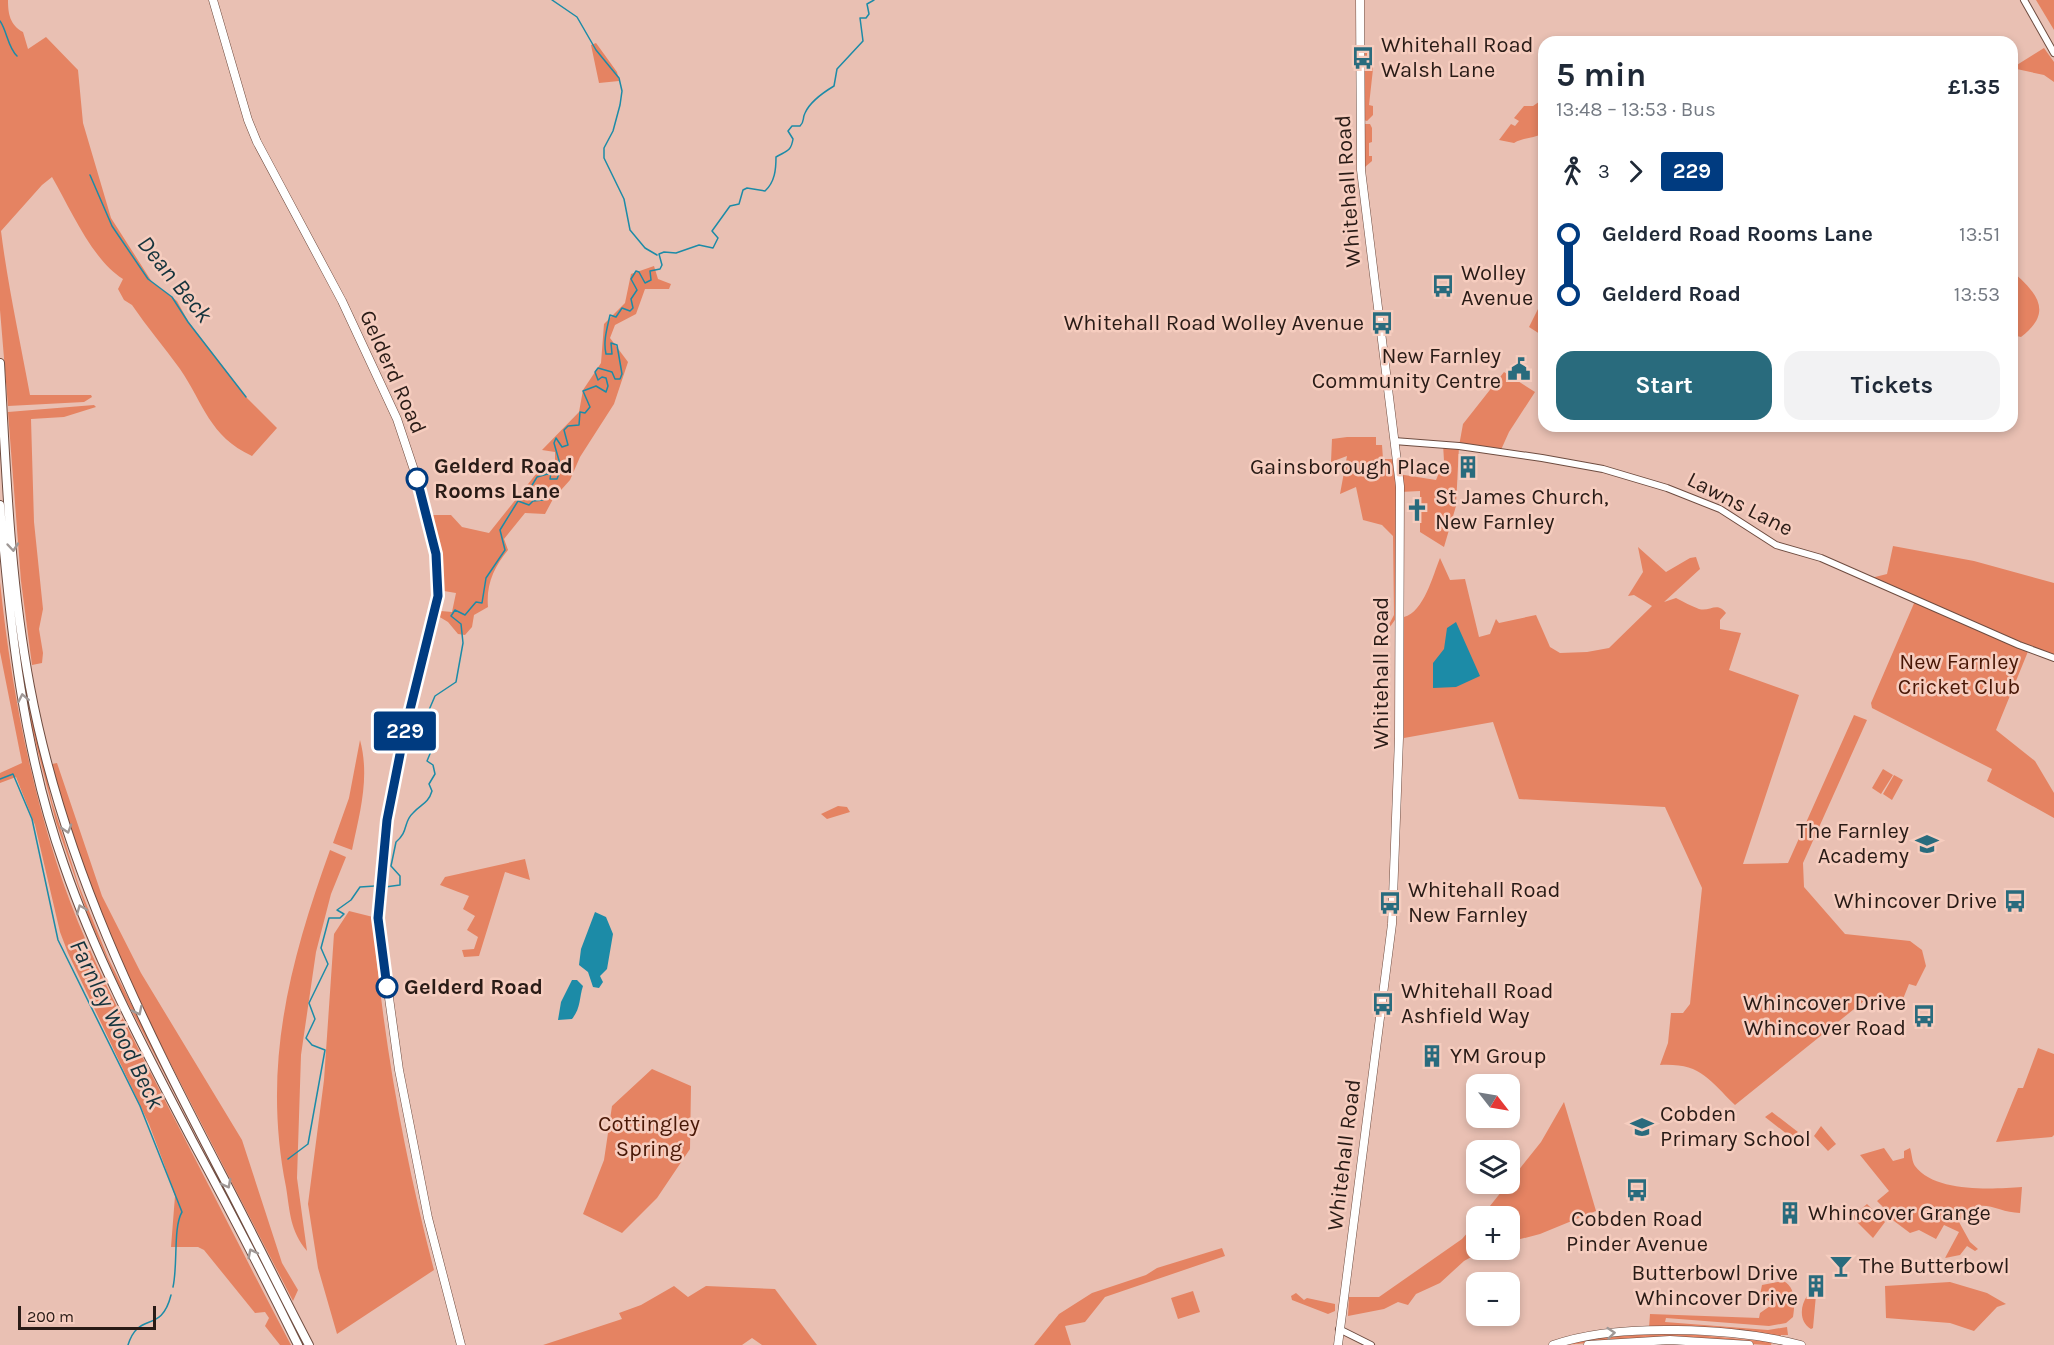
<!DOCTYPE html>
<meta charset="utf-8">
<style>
:root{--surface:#fff;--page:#f2f2f3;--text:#1f2937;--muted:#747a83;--accent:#296b7d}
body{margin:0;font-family:Karla,sans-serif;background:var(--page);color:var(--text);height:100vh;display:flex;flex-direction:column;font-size:22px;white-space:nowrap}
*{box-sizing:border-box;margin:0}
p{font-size:20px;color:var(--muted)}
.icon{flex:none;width:33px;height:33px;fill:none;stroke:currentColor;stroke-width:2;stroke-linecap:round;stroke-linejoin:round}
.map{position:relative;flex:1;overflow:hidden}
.side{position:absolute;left:1538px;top:36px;width:480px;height:396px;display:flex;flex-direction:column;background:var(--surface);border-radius:18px;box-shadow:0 3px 9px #0003}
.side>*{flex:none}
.badge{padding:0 12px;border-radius:4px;font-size:21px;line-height:39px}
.needle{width:39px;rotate:121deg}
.fabs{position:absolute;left:1466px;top:1074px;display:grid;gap:12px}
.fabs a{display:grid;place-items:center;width:54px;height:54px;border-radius:12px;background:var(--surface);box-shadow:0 3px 9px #0003;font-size:30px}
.scale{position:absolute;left:18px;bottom:15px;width:138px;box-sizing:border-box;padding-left:6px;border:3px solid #291b16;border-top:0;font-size:16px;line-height:21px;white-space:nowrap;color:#291b16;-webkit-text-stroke:4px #f6cdbf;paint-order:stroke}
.map>.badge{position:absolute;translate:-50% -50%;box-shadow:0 0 0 3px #fff}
.legs{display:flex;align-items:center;gap:9px;height:66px;padding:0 18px;font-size:20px}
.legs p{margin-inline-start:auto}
.summary{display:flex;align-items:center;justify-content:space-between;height:102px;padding:0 18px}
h1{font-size:33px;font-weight:700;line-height:45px}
.button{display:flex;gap:12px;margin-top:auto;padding:12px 18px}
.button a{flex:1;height:69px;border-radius:18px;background:var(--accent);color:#fff;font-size:24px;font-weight:700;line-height:69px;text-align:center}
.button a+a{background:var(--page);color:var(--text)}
ul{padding:0 18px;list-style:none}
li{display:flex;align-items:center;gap:21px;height:60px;font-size:22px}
li i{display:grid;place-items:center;width:9px;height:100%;margin:0 8px;background:currentColor}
li i::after{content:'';width:15px;height:15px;margin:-8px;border:4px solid;border-radius:50%;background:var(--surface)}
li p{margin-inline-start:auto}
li:first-child i{background:linear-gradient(#0000 50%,currentColor 0)}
li:last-child i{background:linear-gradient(currentColor 50%,#0000 0)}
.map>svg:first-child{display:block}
</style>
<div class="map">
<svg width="2054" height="1345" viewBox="0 0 2054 1345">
<rect width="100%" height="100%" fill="#e9c0b3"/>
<path fill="#e58362" d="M0,0H8C8,14 10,25 23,32L28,49L46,37L78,70L83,123L111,218L152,282L177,301L188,321L247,398L277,428L252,456C209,436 204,404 180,369C164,347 147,327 132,305L124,300L118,289L123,279C92,260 70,208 52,177L42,185L1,231C8,287 20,340 30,395H91L92,397L84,402L8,406L0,310Z
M2036,0H2054V30Z
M596,43L617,72L619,81L599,83L591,45Z
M1365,47L1370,49L1373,69L1369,105L1373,106V115L1367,121L1364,120Z
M2044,48L2054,62V82L2044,75L2012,68Z
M1543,99V133C1533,139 1524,137 1514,143L1499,140L1511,124L1515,126L1519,121L1514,118L1524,106H1533Z
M1364,124H1370L1372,128V142L1369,143V156H1372V161L1365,167Z
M654,266L658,279L671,284L669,289H645L636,314L615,325L610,338L628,362L614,404L580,457L570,480L553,499L545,514L525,513L504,539L508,550C494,567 486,584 488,607L474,615L472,627L465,635L458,634L448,622L438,616L441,611L452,612L456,593L444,591L441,549L431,515H451L462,527L489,533L536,474L555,470V452L542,450L579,412L583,390L601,363L604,324L625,303L631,274Z
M2012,271C2037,293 2054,312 2021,337L2012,335Z
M1543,299V336L1529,327Z
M1504,372L1535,392L1509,432L1500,452L1459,446L1456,506L1444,547L1420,532V491L1400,492L1398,474L1436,480L1444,461L1443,444L1459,446L1463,424Z
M94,405L96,407L64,417L31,419L34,522L43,609L39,629L43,653L42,663L32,665L21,581L8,412Z
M0,422L27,688L52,802L79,886L108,958L238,1216L121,990L89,918L56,822L32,728L14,613Z
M1347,437H1376V445H1382L1383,459H1393L1396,488L1397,617L1382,638L1394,615L1393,536L1382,525L1363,520L1356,487L1340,494L1347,456L1331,462L1332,439Z
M1893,546L1974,561L2054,583V658L2029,649L1996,730L2035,761L2054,793V818L1987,781L1992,769L1872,708L1871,703L1915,601L1867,579L1887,574Z
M1638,547L1666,572L1690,558L1696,557L1700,569L1664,602L1676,598C1684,602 1691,606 1699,609C1710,612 1717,601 1726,613L1720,620V629L1741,633L1729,670L1799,695L1743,864L1788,863L1854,715L1867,720L1803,863L1804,887L1845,934L1910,941L1922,950L1926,966L1916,986L1909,984L1903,999L1869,997L1735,1105C1708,1079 1701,1063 1660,1065L1668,1043L1671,1013H1683L1690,1004L1702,888L1665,807L1519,799L1493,722L1404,738V617C1424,612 1433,575 1440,558L1450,580L1465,579L1479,637L1490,634L1496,619L1499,623L1536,615L1550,647L1560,653L1587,652L1609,648L1652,606L1634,595L1628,596L1643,572Z
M0,582C10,677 27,770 56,861C81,941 120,1013 158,1087C203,1173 246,1260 291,1345H280L265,1326L269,1318L265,1312L255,1313L204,1250L198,1247H171L175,1196L164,1164L149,1124L68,953L60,932L35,825L16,777L0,783V773L22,763L0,652Z
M360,740C370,777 360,812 352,850L333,843L349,798Z
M57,763L102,896L141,973L242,1140L282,1263L298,1290L293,1301L134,993L101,919L67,821L52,764Z
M1883,769L1893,775L1881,794L1872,788Z
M1894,775L1903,780L1892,800L1883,794Z
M838,806L847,807L850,812L827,819L821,814Z
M330,850L346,857L331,894L316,952L301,1055L297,1178L307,1251C290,1231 290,1212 286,1187C262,1066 289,964 330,850Z
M525,859L530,880L505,872L479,956L464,957L462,950L474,949L478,937L467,930L475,916L463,909L469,896L440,885L445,877Z
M349,911L373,917C382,1036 404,1155 434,1270L337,1334L318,1268L308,1204L324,1080L334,934Z
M2038,1048L2054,1054V1135L2052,1137L1996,1142L2018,1088H2023Z
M652,1069L691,1086L690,1149L657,1198L622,1233L583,1214L604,1160L612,1106Z
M1564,1102L1596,1211L1540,1234L1509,1242V1216H1482L1541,1142Z
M1772,1112L1798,1132L1792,1138L1765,1117Z
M1821,1126L1836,1144L1828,1151L1814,1136Z
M1884,1148L1893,1161L1904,1158V1151L1910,1148C1912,1154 1912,1162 1915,1166C1935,1193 1993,1189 2022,1187L2020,1213C1995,1213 1978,1192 1959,1222L1970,1242L1978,1249L1975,1251L1967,1246L1960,1255L1945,1258L1959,1232L1944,1225L1936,1239L1919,1230L1910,1233L1882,1212L1884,1208L1877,1201L1889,1191L1860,1155Z
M1867,1204L1885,1222L1873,1238L1852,1217Z
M1476,1223V1250H1484L1464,1261L1440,1283L1416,1294L1408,1305L1398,1302L1384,1309L1348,1316L1349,1297H1379L1462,1239Z
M1222,1248L1225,1256L1105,1297L1085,1322L1065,1326L1071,1345H1034L1059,1314L1092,1293L1146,1275L1157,1268Z
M1783,1281C1796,1286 1795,1305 1793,1317L1786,1323L1769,1326L1666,1318L1665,1322L1768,1330L1787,1327L1788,1335H1781L1780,1338L1649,1328L1650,1314L1759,1318L1760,1313L1773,1304L1760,1295L1762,1285Z
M1950,1282L1987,1293L2006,1304L1997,1307L1974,1331L1950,1323L1886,1318L1885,1286Z
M674,1286L688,1297L706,1286L775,1289L817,1345H762L752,1338L742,1345H543L622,1319L619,1313L641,1305Z
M1193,1291L1200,1312L1178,1319L1171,1298Z
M1296,1293L1304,1300L1307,1298L1335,1304V1311L1328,1314L1292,1300L1291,1296Z
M1816,1295L1813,1328L1811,1329C1799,1322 1800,1306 1807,1296Z
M1659,1334L1698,1335L1772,1342L1771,1345H1766L1665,1337L1563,1345L1600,1337Z"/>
<path fill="#1c8ba7" d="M1456,622L1480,676L1456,687L1433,688V663L1444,649L1447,628Z
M595,912L606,917L613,934L607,969L600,976L603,982L599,988L593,987L588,972L579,965L581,949Z
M572,980H577L583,986C579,998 581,1008 572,1019L558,1020L561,1002Z"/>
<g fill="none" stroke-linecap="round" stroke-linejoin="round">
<path stroke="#1c8ba7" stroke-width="1.5" d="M552,0L577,17L596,50L619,78L622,91L620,105L613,131L604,148V158L624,199L630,230L645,248L657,255
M0,21C7,31 8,48 17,56
M90,175L112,226L148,279L172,297L188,322L246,397
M0,779L13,774L32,819L58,940L140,1106L182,1212C173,1227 178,1265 173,1287
M385,887L400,885V876L391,866L396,842C409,831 403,822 413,813C421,804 428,804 432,791L429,784L435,774L433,765L427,761L432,749L427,741L437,717L429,710L435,696L456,682L463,643L461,624L451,616L455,610L465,615L476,602L482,603L486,578L505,550L500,530L518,501L529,505L533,501L543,500L548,495L542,492L525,497L537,477L551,473L550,479H557L560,471L571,468L570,463L560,464L554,443L556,438L562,447L568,445L564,430L568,426L579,425L580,412L585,413L590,407L583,391L596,386L606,392L608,386L606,378L602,377L598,380L595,372L598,368L612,372L615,379H620L622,374L617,345L611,343L612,354H606C603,341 607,329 610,315L616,317L622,308L630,311L633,308L631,299L637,290L631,279L636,271L639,272L645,283L651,280L650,271L660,269L662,265L659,254L664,252L676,253L699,245L713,248L718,238L712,231L730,206L739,204L743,190L747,188L765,191C775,182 776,169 776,157C786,151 791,152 793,139L788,131L792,126H800C805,121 802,119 805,113C810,102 824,92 834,86L837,69L863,41L860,18H866L869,14L867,4L874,0
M288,1159L308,1144L325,1050L312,1045L306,1038L315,1019L309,1003L328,964L321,948L329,918H340L344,914L337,910L351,900L360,887L375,886
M128,1345C139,1310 161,1335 171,1295"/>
<g stroke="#6e4c40" stroke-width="8">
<path id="tertiary" d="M2024,0L2054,53
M1394,441L1459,446L1542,458L1603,469L1667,488L1720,509L1776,545L1821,558L2019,645L2054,658
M1339,1329L1371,1345"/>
</g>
<g stroke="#6e4c40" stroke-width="9">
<path id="primary" d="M213,0L248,120L257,142L342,301L397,419L417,479L436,554L438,596L396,773L381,869L378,918L399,1070L428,1218L461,1345
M1338,1345L1392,924L1399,738L1400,486L1361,170L1360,0"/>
</g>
<g stroke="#6e4c40" stroke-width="9">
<path id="trunk" d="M1553,1345C1617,1322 1736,1328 1801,1345
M1588,1345L1670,1340L1749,1345"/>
</g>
<g stroke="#6e4c40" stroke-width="10">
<path id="motorway" d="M0,363C6,471 10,581 30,687C63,863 139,1016 221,1173C251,1230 279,1288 309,1345
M0,505C10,626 23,750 64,865C97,961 145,1050 192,1140C229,1208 264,1276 298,1345"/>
</g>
<use href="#tertiary" stroke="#fff" stroke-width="6"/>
<use href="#primary" stroke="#fff" stroke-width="8"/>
<use href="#trunk" stroke="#fff" stroke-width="8"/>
<use href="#motorway" stroke="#fff" stroke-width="8"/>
</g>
<defs><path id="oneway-chevron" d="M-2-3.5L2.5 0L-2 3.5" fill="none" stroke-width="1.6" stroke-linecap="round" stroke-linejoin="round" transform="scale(1.5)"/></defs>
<g stroke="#9f9896">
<use href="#oneway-chevron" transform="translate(13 547) rotate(85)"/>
<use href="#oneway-chevron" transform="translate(23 698) rotate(-101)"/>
<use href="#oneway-chevron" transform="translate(67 829) rotate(73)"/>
<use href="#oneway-chevron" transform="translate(81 909) rotate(-112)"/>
<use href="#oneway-chevron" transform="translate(138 1011) rotate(64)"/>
<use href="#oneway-chevron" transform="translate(227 1184) rotate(62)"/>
<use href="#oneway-chevron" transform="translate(252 1253) rotate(-117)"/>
<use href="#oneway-chevron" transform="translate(1611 1333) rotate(-5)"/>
</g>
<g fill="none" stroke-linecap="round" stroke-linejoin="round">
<g stroke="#fff" stroke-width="14">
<path id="line-1" d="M387,987L378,918L387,820L404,734L438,596L436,554L417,479"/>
</g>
<use href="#line-1" stroke="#003b80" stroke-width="9"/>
</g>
<defs>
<g id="bus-bare" transform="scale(1.8)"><path d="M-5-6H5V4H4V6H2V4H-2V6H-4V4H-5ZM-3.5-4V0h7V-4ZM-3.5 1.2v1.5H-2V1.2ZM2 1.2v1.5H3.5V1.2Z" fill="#296b7d" stroke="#f6cdbf" stroke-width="2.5" paint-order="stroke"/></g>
<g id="civic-bare" transform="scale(1.8)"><path d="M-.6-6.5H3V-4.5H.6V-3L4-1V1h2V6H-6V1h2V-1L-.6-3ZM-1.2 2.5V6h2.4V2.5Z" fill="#296b7d" stroke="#f6cdbf" stroke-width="2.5" paint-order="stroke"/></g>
<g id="building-bare" transform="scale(1.8)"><path d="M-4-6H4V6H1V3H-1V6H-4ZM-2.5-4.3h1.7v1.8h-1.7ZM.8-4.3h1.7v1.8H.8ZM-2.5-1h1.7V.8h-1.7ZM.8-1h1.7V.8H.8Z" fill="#296b7d" stroke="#f6cdbf" stroke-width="2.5" paint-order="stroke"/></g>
<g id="church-bare" transform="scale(1.8)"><path d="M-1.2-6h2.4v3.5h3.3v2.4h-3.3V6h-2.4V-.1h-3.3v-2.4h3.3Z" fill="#296b7d" stroke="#f6cdbf" stroke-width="2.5" paint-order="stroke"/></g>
<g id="school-bare" transform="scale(1.8)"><path d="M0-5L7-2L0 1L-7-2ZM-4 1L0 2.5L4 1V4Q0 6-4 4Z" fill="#296b7d" stroke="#f6cdbf" stroke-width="2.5" paint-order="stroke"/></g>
<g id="bar-bare" transform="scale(1.8)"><path d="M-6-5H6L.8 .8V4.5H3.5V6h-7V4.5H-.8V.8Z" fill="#296b7d" stroke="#f6cdbf" stroke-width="2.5" paint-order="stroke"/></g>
</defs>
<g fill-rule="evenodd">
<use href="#bus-bare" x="1363" y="58"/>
<use href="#bus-bare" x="1443" y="286"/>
<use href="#bus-bare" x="1382" y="323"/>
<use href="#civic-bare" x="1519" y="369"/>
<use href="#building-bare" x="1468" y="467"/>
<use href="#church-bare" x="1417" y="510"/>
<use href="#school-bare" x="1927" y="844"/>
<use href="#bus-bare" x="2015" y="901"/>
<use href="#bus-bare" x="1390" y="903"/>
<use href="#bus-bare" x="1383" y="1004"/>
<use href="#bus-bare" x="1924" y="1016"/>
<use href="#building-bare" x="1432" y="1056"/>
<use href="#school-bare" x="1642" y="1127"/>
<use href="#bus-bare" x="1637" y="1190"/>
<use href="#building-bare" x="1790" y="1213"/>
<use href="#bar-bare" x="1841" y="1266"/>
<use href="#building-bare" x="1816" y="1286"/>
</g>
<g fill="#fff" stroke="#003b80" stroke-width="3">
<circle cx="417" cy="479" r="10"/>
<circle cx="387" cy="987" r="10"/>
</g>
<g text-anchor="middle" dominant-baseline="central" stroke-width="5" stroke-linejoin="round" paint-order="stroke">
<g font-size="22" fill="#291b16" stroke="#f6cdbf" text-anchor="start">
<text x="1381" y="45">Whitehall Road<tspan x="1381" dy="25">Walsh Lane</tspan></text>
<text x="1461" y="273">Wolley<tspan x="1461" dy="25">Avenue</tspan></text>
<text x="1364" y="323" text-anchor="end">Whitehall Road Wolley Avenue</text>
<text x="1501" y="356" text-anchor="end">New Farnley<tspan x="1501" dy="25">Community Centre</tspan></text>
<text x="1450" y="467" text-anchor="end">Gainsborough Place</text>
<text x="1435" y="497">St James Church,<tspan x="1435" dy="25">New Farnley</tspan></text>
<text x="1909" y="831" text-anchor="end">The Farnley<tspan x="1909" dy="25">Academy</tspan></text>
<text x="1408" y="890">Whitehall Road<tspan x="1408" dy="25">New Farnley</tspan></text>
<text x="1997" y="901" text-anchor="end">Whincover Drive</text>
<text x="1401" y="991">Whitehall Road<tspan x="1401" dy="25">Ashfield Way</tspan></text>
<text x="1906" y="1003" text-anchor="end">Whincover Drive<tspan x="1906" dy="25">Whincover Road</tspan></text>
<text x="1450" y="1056">YM Group</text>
<text x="1660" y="1114">Cobden<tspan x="1660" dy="25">Primary School</tspan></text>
<text x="1808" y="1213">Whincover Grange</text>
<text x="1637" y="1219" text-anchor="middle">Cobden Road<tspan x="1637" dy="25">Pinder Avenue</tspan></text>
<text x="1859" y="1266">The Butterbowl</text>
<text x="1798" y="1273" text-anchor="end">Butterbowl Drive<tspan x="1798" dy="25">Whincover Drive</tspan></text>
</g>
<g font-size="22" fill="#291b16" stroke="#f6cdbf">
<text transform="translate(1348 191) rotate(-94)">Whitehall Road</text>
<text transform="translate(393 372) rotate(66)">Gelderd Road</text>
<text transform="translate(1740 504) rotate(27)">Lawns Lane</text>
<text transform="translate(1381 673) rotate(-90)">Whitehall Road</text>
<text transform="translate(1344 1155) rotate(-83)">Whitehall Road</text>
</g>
<g font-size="22" font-weight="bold" fill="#291b16" stroke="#f6cdbf" text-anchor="start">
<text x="434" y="466">Gelderd Road<tspan x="434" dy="25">Rooms Lane</tspan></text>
<text x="404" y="987">Gelderd Road</text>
</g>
<g font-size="22" fill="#481706" stroke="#f6cdbf">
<text x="1959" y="662">New Farnley<tspan x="1959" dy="25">Cricket Club</tspan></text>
<text x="649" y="1124">Cottingley<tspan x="649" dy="25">Spring</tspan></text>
</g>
<g font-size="24" font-style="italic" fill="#14333c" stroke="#f6cdbf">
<text transform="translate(175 279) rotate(51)">Dean Beck</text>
<text transform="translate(117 1024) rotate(64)">Farnley Wood Beck</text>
</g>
</g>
</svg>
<div class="fabs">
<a><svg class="needle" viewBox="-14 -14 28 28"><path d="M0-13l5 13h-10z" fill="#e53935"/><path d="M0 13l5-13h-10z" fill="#747a83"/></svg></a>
<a><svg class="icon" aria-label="layers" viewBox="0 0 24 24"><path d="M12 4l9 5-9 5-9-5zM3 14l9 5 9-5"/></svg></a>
<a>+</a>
<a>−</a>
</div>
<div class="scale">200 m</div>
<b class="badge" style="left:405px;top:731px;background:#003b80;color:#fff">229</b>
<section class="side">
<div class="summary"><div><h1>5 min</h1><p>13:48 – 13:53 · Bus</p></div><b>£1.35</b></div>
<div class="legs"><svg class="icon" aria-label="walk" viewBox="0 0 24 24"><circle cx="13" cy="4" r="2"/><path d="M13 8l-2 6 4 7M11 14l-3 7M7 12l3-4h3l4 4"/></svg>3<svg class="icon" aria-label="forward" viewBox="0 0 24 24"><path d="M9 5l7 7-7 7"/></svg><b class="badge" style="background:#003b80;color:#fff">229</b></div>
<ul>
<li><i style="color:#003b80"></i><b>Gelderd Road Rooms Lane</b><p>13:51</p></li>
<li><i style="color:#003b80"></i><b>Gelderd Road</b><p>13:53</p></li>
</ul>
<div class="button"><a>Start</a><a>Tickets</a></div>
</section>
</div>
